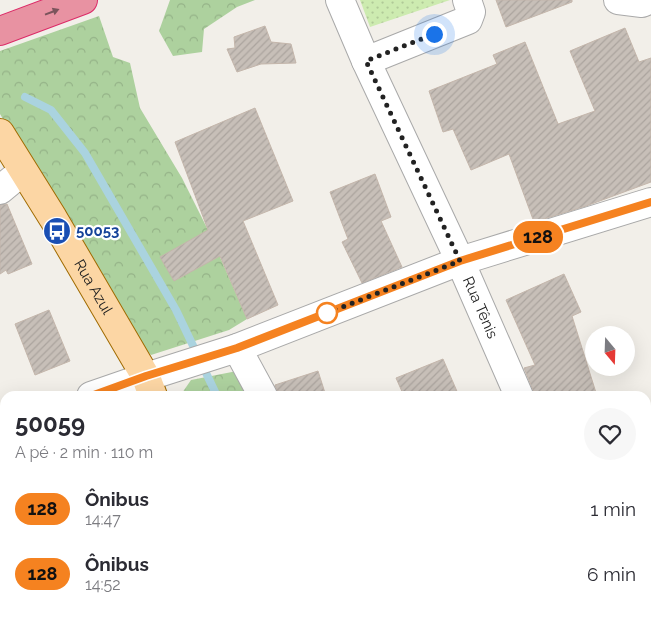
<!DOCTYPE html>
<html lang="pt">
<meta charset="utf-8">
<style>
:root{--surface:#fff;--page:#f7f7f7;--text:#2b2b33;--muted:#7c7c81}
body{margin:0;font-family:Raleway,sans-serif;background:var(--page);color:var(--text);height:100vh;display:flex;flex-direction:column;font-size:19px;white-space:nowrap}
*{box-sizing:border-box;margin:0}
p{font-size:16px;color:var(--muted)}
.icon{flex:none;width:28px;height:28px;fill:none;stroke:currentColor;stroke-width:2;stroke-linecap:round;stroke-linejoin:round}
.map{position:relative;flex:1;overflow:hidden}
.side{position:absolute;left:0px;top:391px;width:651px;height:226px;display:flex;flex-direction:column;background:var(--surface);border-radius:15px 15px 0 0;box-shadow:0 5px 20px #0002}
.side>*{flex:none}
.badge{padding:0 10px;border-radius:16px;font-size:18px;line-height:32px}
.needle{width:32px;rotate:161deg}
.controls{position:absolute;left:585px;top:326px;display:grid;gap:10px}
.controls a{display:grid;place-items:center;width:50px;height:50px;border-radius:50%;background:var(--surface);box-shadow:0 5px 20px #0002;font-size:25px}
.you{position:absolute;width:25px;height:25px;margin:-12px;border:4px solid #fff;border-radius:50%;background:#1a73e8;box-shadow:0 0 0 8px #1a73e833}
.map>.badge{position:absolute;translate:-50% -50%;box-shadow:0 0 0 2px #fff}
.round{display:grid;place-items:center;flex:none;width:52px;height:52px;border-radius:26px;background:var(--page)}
.summary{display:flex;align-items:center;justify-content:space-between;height:85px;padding:0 15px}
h1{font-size:24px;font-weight:700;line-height:38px}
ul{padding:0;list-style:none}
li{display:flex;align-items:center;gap:15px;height:65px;padding:0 15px}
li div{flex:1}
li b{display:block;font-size:19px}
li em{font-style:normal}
li .badge{min-width:55px;font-weight:700;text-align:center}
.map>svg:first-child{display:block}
</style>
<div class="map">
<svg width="651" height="617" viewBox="0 0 651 617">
<defs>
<pattern id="grass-dots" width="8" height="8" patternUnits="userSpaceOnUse" patternTransform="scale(1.25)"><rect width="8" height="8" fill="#cdebb0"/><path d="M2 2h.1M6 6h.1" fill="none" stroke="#b0c997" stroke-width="1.8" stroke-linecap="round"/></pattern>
<pattern id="forest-crowns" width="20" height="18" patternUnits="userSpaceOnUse" patternTransform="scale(1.25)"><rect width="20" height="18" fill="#add19e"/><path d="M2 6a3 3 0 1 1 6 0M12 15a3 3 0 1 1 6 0" fill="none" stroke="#95b388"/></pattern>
<pattern id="building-hatch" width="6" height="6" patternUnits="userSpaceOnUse" patternTransform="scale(1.25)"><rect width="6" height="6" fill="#c7bfb8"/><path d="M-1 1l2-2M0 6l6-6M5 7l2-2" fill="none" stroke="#aba49e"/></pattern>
</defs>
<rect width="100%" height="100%" fill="#f2efe9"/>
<path fill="url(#grass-dots)" d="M360,0H450L370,27Z
M651,501V592L646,585V503Z"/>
<path fill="url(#forest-crowns)" d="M170,0H255L237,7L204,29L202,52L173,56L159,31Z
M99,16L113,57L130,63L140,108L182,178L210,234L247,319L229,330L151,355L129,335L0,114V51Z
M237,371L249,396H180L191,380Z
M5,441V597L0,598V443Z
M276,613H350L352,617H279Z"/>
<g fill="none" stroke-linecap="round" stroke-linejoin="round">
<path stroke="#aad3df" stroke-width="8" d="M25,97L51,110L85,153L176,310L217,396
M319,612L321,617"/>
</g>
<path fill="url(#building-hatch)" stroke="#c4b6ab" d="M496,0H572V2L506,27Z
M265,26L271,42L291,44L296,63L261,64L237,72L227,49L235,48L234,37Z
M625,28L639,62L651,58V182L586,206L534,222L509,154L471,170L453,129L443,132L429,91L497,64L493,55L525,42L558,124L595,111L570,51Z
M255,108L293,201L243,221L278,305L247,319L220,256L174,281L160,257L208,230L175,142Z
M375,174L391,217L381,221L402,267L362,283L342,242L348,239L330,192Z
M7,204L32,264L8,274L6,270L0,274V205Z
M564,274L581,312L572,316L597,396H534L533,390L524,368L535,365L506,300Z
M49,310L70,361L35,375L15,324Z
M443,359L459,396H404L396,378Z
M318,371L326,396H279L275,385Z"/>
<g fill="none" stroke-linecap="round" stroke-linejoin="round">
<g stroke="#a9a9a9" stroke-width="30">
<g id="minor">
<path id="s1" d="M340,0L366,61L460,261L519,396"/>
<path d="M618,0L642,3L649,0"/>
<path d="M366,61L468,20L471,12L467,0"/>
<path d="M0,190L23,171"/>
<path d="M237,348L263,396"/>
<path d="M91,396L146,377L237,348L460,261L651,202"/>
<path d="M0,429L5,427"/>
<path d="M646,601L651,606"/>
<path d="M261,612L264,617"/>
<path d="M374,612L377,617"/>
</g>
</g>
<g stroke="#a06b00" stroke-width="30">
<g id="major">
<path id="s2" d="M0,133L53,218L146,377L153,396"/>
<path d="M0,611H5"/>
</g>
</g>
<g stroke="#dc2a67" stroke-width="30">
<path id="highway" d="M0,31L83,0"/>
</g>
<use href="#minor" stroke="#fff" stroke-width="28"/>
<use href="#major" stroke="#fcd6a4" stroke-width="28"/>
<use href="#highway" stroke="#e892a2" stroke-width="28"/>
</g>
<defs><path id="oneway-solid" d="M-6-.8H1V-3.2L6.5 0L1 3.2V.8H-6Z" transform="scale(1.25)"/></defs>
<use fill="#7b545c" href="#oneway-solid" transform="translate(52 12) rotate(-21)"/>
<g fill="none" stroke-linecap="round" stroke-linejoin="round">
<g stroke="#fff" stroke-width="11">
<path id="line" d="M91,396L146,376L237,348L460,261L651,202"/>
</g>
<use href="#line" stroke="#f58220" stroke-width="8"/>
<path stroke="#222" stroke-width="5" stroke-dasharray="0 9" d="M327,313L460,261L366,61L434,34"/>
</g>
<defs>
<g id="bus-disc" transform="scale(1.4375)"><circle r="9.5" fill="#1a4fb4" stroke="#fff"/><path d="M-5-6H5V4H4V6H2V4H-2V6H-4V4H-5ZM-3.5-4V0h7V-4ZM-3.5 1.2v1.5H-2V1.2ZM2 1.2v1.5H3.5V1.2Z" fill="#fff"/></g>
</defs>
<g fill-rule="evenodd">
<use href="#bus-disc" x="57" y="231"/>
</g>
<circle fill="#fff" stroke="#f58220" stroke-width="2.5" cx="327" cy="313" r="10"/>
<g text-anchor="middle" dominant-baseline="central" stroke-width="4.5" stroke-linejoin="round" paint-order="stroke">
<g font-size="15" font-weight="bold" fill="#164399" stroke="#fff" text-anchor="start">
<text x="76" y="231">50053</text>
</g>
<g font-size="15" fill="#222" stroke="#fff">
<text stroke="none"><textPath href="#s2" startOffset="180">Rua Azul</textPath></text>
<text stroke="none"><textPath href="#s1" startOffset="338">Rua Tênis</textPath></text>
</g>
</g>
</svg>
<div class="controls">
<a><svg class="needle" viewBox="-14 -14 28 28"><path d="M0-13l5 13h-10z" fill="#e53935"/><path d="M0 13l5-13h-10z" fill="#7c7c81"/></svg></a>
</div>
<div class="you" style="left:434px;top:34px"></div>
<b class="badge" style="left:538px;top:237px;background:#f58220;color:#111">128</b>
<section class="side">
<div class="summary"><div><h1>50059</h1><p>A pé · 2 min · 110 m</p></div><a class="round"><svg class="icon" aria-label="heart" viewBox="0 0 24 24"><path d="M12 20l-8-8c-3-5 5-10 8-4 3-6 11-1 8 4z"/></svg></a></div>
<ul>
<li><span class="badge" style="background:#f58220;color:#111">128</span><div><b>Ônibus</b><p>14:47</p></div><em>1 min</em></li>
<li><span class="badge" style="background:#f58220;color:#111">128</span><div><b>Ônibus</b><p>14:52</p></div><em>6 min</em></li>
</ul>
</section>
</div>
